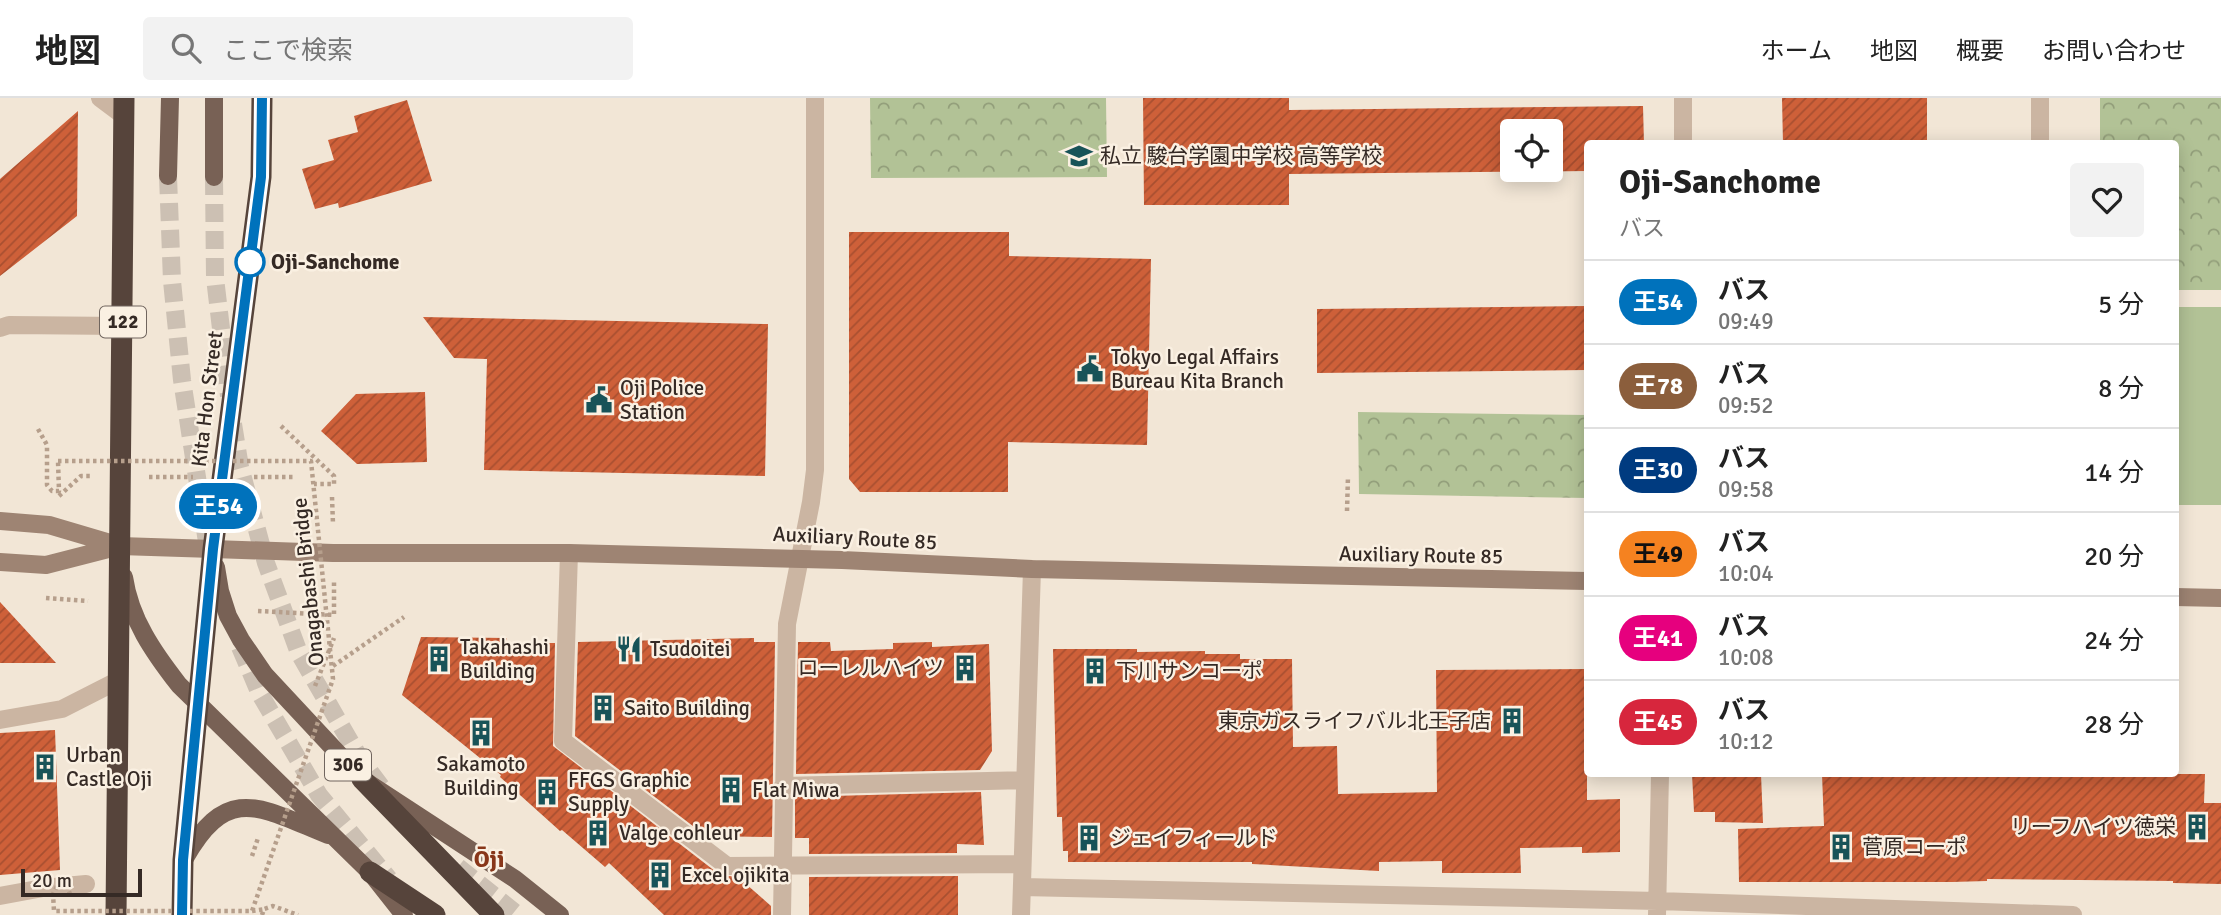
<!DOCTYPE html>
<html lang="ja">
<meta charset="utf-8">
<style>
:root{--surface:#fff;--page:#f2f2f2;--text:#222;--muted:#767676;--line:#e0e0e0}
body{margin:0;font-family:Signika,"Noto Sans JP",sans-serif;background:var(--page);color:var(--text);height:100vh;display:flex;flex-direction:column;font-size:26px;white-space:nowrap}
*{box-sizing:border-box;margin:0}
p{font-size:23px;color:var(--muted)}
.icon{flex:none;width:38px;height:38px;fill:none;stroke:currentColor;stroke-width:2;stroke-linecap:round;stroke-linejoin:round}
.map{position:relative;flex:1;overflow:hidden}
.sheet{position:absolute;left:1584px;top:42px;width:595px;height:637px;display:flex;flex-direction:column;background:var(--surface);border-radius:7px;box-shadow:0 4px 18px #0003}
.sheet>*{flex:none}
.badge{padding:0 14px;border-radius:23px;font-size:24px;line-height:46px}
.tools{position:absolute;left:1500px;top:21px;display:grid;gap:14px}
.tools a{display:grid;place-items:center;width:63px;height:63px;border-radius:7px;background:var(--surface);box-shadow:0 4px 18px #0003;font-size:35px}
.scale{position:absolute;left:21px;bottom:18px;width:121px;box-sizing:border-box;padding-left:7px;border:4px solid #352a25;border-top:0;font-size:19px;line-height:24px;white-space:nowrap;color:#352a25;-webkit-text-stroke:5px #faf0e2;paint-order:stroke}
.map>.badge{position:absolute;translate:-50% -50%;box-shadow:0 0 0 4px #fff}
.round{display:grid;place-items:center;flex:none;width:74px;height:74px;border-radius:7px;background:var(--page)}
.summary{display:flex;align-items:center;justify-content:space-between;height:119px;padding:0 35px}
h1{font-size:33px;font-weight:700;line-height:52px}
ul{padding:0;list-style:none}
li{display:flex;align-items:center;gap:21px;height:84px;padding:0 35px;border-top:2px solid var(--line)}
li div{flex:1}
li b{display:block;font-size:26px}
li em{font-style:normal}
li .badge{min-width:77px;font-weight:700;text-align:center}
header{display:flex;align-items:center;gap:42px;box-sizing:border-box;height:98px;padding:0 35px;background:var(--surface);border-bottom:2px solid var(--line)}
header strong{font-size:33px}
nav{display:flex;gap:38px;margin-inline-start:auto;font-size:24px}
.search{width:490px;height:63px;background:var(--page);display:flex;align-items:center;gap:18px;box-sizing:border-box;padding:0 24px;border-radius:7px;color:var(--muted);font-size:26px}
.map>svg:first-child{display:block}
</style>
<header>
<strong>地図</strong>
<div class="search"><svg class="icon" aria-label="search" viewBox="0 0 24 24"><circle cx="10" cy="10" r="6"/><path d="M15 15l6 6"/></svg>ここで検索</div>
<nav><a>ホーム</a><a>地図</a><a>概要</a><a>お問い合わせ</a></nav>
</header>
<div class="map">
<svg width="2221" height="817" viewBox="0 0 2221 817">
<defs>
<pattern id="park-crowns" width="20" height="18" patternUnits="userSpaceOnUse" patternTransform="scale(1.75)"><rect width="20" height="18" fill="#b2c296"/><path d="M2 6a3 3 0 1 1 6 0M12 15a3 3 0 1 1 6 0" fill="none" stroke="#929e7a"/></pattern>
<pattern id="building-hatch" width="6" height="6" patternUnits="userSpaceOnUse" patternTransform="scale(1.75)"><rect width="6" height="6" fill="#ce6039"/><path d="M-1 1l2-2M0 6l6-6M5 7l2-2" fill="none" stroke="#a84f30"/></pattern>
</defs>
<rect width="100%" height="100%" fill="#f2e6d6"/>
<path fill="#b2c296" d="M2175,209H2221V407H2175Z"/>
<path fill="url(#park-crowns)" d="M870,0H1106L1107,79L871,80Z
M2100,0H2221V192H2175V46L2100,45Z
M1358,314L1587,317V400L1359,396Z"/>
<path fill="url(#building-hatch)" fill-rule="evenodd" d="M1143,0H1289V12L1643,8L1644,46H1587V73L1289,76V107H1144ZM1512,33H1550V72H1512Z
M1782,0H1927V46H1783Z
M407,2L432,83L339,110L338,105L315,111L302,71L334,62L328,42L358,34L354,18Z
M78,13L77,118L0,178V81Z
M849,134H1009V158L1151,161L1147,347L1008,344V394H860L849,381Z
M1587,208V272L1317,275V211Z
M423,219L768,226L765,378L484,372L487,261L454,260Z
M425,294L427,364L357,366L321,333L356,296Z
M0,504L56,565H0Z
M421,539L507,540V545H555L553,648L720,777L738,779L771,808V817H664L609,765L605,769L562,732L560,733L500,679L501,677L402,597Z
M754,540V544H775L772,739L706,738L575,638L578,544Z
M798,544H830L831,553L893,551V545L932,544V549L989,546L992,653L980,672L796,676Z
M1053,551H1137V554L1205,553V556H1240V561H1292L1293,649L1337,648L1338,696L1437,694L1436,572L1587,571V702L1620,701V754L1582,755V749L1520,750L1521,775H1442V763L1379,764V773L1252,766V764H1068V753H1063L1062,719H1057Z
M55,632L60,772L0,777V635Z
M1692,676H1761L1763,725L1715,724V714H1694Z
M1822,676H2205L2204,705H2221V786L2173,785V783L1987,781V783L1952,784H1739L1738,731L1824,728Z
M981,694L984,747L957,746V755L809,756V740H795V699Z
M958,778V817H809V779Z"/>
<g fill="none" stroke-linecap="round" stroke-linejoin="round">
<path stroke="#ccc0b3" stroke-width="18" stroke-dasharray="18 9" stroke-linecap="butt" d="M168,78L172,183L182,282L209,457
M214,79L215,180L229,298
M233,326L240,369L266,465L299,555L359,659L385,694
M240,549L260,596L319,697L389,781
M458,769L518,817"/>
<path stroke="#b69f8c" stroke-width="4.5" stroke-dasharray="3.5 3.5" stroke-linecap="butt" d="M281,328L334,378V386H314
M38,331L47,347V387L52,393H59L58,363
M149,379H193
M254,379H295
M59,398L81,378H91
M332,399L333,426
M1347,413L1348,378
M46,500L88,503
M258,513L334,517V483
M333,568L404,519
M315,588L334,540
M252,758L258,740
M252,813L265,811
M262,817L264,811L273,808L298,817"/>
<path stroke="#cbb5a2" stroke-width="18" d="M2040,46V0
M0,622L62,611L117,583
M0,798L43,790L86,786"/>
<path stroke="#cbb5a2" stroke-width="18" d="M100,0L124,18
M1683,0V46
M0,230L9,227L123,228
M569,455L563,643L727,768L1022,766
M783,688L1025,682
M1022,789L1658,803L2073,817
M782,817L787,526L811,404L815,372V0
M1021,817L1032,471
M1657,817L1660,676"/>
<path stroke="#9e8473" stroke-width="18" d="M0,423L49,427L120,448L213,451L333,455H569L842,462L1032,471L1587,483
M0,464L46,467L120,448
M2175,499L2221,500"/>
<path stroke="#786155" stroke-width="18" d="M168,78L170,0
M214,79V0
M216,469L220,493L228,518L241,542L265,577L362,681L515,781L560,817
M124,479C130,521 154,555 179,587L370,774L404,817
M185,760C228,684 261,710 328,737"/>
<path stroke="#56443b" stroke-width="21" d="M362,681L494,817
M370,774L435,817
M116,817L124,0
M182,817L183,762L213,451L261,79L262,0"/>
<path stroke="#b69f8c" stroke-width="4.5" stroke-dasharray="3.5 3.5" stroke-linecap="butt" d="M58,363H311L333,581L252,813H54L53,796L57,788L66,786L70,796"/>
</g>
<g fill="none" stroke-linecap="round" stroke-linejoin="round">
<g stroke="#fff" stroke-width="16">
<path id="line" d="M182,817L183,762L213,451L261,79L262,0"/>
</g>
<use href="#line" stroke="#0072bc" stroke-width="10"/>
</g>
<defs>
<g id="school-bare" transform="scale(2.1)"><path d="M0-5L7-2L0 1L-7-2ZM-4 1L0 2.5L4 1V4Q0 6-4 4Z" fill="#185358" stroke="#faf0e2" stroke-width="2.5" paint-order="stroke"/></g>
<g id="civic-bare" transform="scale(2.1)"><path d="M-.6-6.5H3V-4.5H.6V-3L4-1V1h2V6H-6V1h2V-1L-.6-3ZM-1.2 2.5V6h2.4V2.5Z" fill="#185358" stroke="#faf0e2" stroke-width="2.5" paint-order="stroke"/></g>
<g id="restaurant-bare" transform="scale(2.1)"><path d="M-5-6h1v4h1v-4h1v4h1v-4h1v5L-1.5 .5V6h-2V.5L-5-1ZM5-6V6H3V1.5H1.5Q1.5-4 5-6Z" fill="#185358" stroke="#faf0e2" stroke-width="2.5" paint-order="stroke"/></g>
<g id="building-bare" transform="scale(2.1)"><path d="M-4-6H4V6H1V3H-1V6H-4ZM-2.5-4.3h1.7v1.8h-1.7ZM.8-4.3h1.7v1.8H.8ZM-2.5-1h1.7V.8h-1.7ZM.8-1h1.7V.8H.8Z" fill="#185358" stroke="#faf0e2" stroke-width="2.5" paint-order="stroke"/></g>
</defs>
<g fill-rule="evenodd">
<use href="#school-bare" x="1079" y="58"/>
<use href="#civic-bare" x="1090" y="271"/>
<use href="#civic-bare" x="599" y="302"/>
<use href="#restaurant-bare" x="629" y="551"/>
<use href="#building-bare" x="439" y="561"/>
<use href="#building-bare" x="965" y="570"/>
<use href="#building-bare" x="1095" y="573"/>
<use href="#building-bare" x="603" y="610"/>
<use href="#building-bare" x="1512" y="623"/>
<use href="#building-bare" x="481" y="635"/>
<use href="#building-bare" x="45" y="669"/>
<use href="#building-bare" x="731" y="692"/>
<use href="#building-bare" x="547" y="694"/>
<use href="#building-bare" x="2197" y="729"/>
<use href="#building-bare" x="598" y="735"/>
<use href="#building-bare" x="1089" y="740"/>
<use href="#building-bare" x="1841" y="749"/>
<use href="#building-bare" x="660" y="777"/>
</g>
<circle fill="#fff" stroke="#0072bc" stroke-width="3.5" cx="250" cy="164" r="14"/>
<g text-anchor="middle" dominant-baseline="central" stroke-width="5" stroke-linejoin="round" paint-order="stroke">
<g fill="#faf0e2" stroke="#70655e" stroke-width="2">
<rect x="100" y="208.5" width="46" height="31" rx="5"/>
<rect x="325" y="651.5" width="46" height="31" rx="5"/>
</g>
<g font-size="19" font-weight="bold" fill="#352a25">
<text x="123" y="224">122</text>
<text x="348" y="667">306</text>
</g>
<g font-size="21" fill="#352a25" stroke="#faf0e2" text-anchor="start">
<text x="1100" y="58">私立 駿台学園中学校 高等学校</text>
<text x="1111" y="259">Tokyo Legal Affairs<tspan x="1111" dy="24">Bureau Kita Branch</tspan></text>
<text x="620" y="290">Oji Police<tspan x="620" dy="24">Station</tspan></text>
<text x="460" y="549">Takahashi<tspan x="460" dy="24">Building</tspan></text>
<text x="650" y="551">Tsudoitei</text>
<text x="944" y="570" text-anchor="end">ローレルハイツ</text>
<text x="1116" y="573">下川サンコーポ</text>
<text x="624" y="610">Saito Building</text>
<text x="1491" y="623" text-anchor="end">東京ガスライフバル北王子店</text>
<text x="66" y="657">Urban<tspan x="66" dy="24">Castle Oji</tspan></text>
<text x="481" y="666" text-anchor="middle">Sakamoto<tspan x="481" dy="24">Building</tspan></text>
<text x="568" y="682">FFGS Graphic<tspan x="568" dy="24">Supply</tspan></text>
<text x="752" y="692">Flat Miwa</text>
<text x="2176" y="729" text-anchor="end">リーフハイツ徳栄</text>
<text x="619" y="735">Valge cohleur</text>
<text x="1110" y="740">ジェイフィールド</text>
<text x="1862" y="749">菅原コーポ</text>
<text x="681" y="777">Excel ojikita</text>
</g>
<g font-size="21" font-weight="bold" fill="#352a25" stroke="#faf0e2" text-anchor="start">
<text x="271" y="164">Oji-Sanchome</text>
</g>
<g font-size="21" fill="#352a25" stroke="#faf0e2">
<text transform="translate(207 301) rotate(-83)">Kita Hon Street</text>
<text transform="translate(855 440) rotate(3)">Auxiliary Route 85</text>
<text transform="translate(1421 457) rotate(1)">Auxiliary Route 85</text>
<text transform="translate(308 484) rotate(-96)">Onagabashi Bridge</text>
</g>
<g font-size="24" font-weight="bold" fill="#883619" stroke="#faf0e2">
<text x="489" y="761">Ōji</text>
</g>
</g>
</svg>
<div class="tools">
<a><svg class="icon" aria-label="locate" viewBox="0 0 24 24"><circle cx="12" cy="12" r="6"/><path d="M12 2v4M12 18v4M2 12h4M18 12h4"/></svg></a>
</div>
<div class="scale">20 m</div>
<b class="badge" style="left:218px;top:408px;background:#0072bc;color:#fff">王54</b>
<section class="sheet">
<div class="summary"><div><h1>Oji-Sanchome</h1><p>バス</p></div><a class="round"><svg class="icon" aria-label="heart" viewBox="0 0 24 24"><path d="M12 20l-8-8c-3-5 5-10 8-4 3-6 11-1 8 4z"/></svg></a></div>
<ul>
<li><span class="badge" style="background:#0072bc;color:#fff">王54</span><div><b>バス</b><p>09:49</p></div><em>5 分</em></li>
<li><span class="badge" style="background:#8b5e3c;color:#fff">王78</span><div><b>バス</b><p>09:52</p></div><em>8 分</em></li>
<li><span class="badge" style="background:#003b80;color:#fff">王30</span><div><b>バス</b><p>09:58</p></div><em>14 分</em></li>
<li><span class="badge" style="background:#f58220;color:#111">王49</span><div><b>バス</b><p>10:04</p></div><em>20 分</em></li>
<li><span class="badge" style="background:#e6007e;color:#fff">王41</span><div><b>バス</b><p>10:08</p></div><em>24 分</em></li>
<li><span class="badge" style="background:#d7263d;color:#fff">王45</span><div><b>バス</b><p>10:12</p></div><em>28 分</em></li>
</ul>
</section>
</div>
